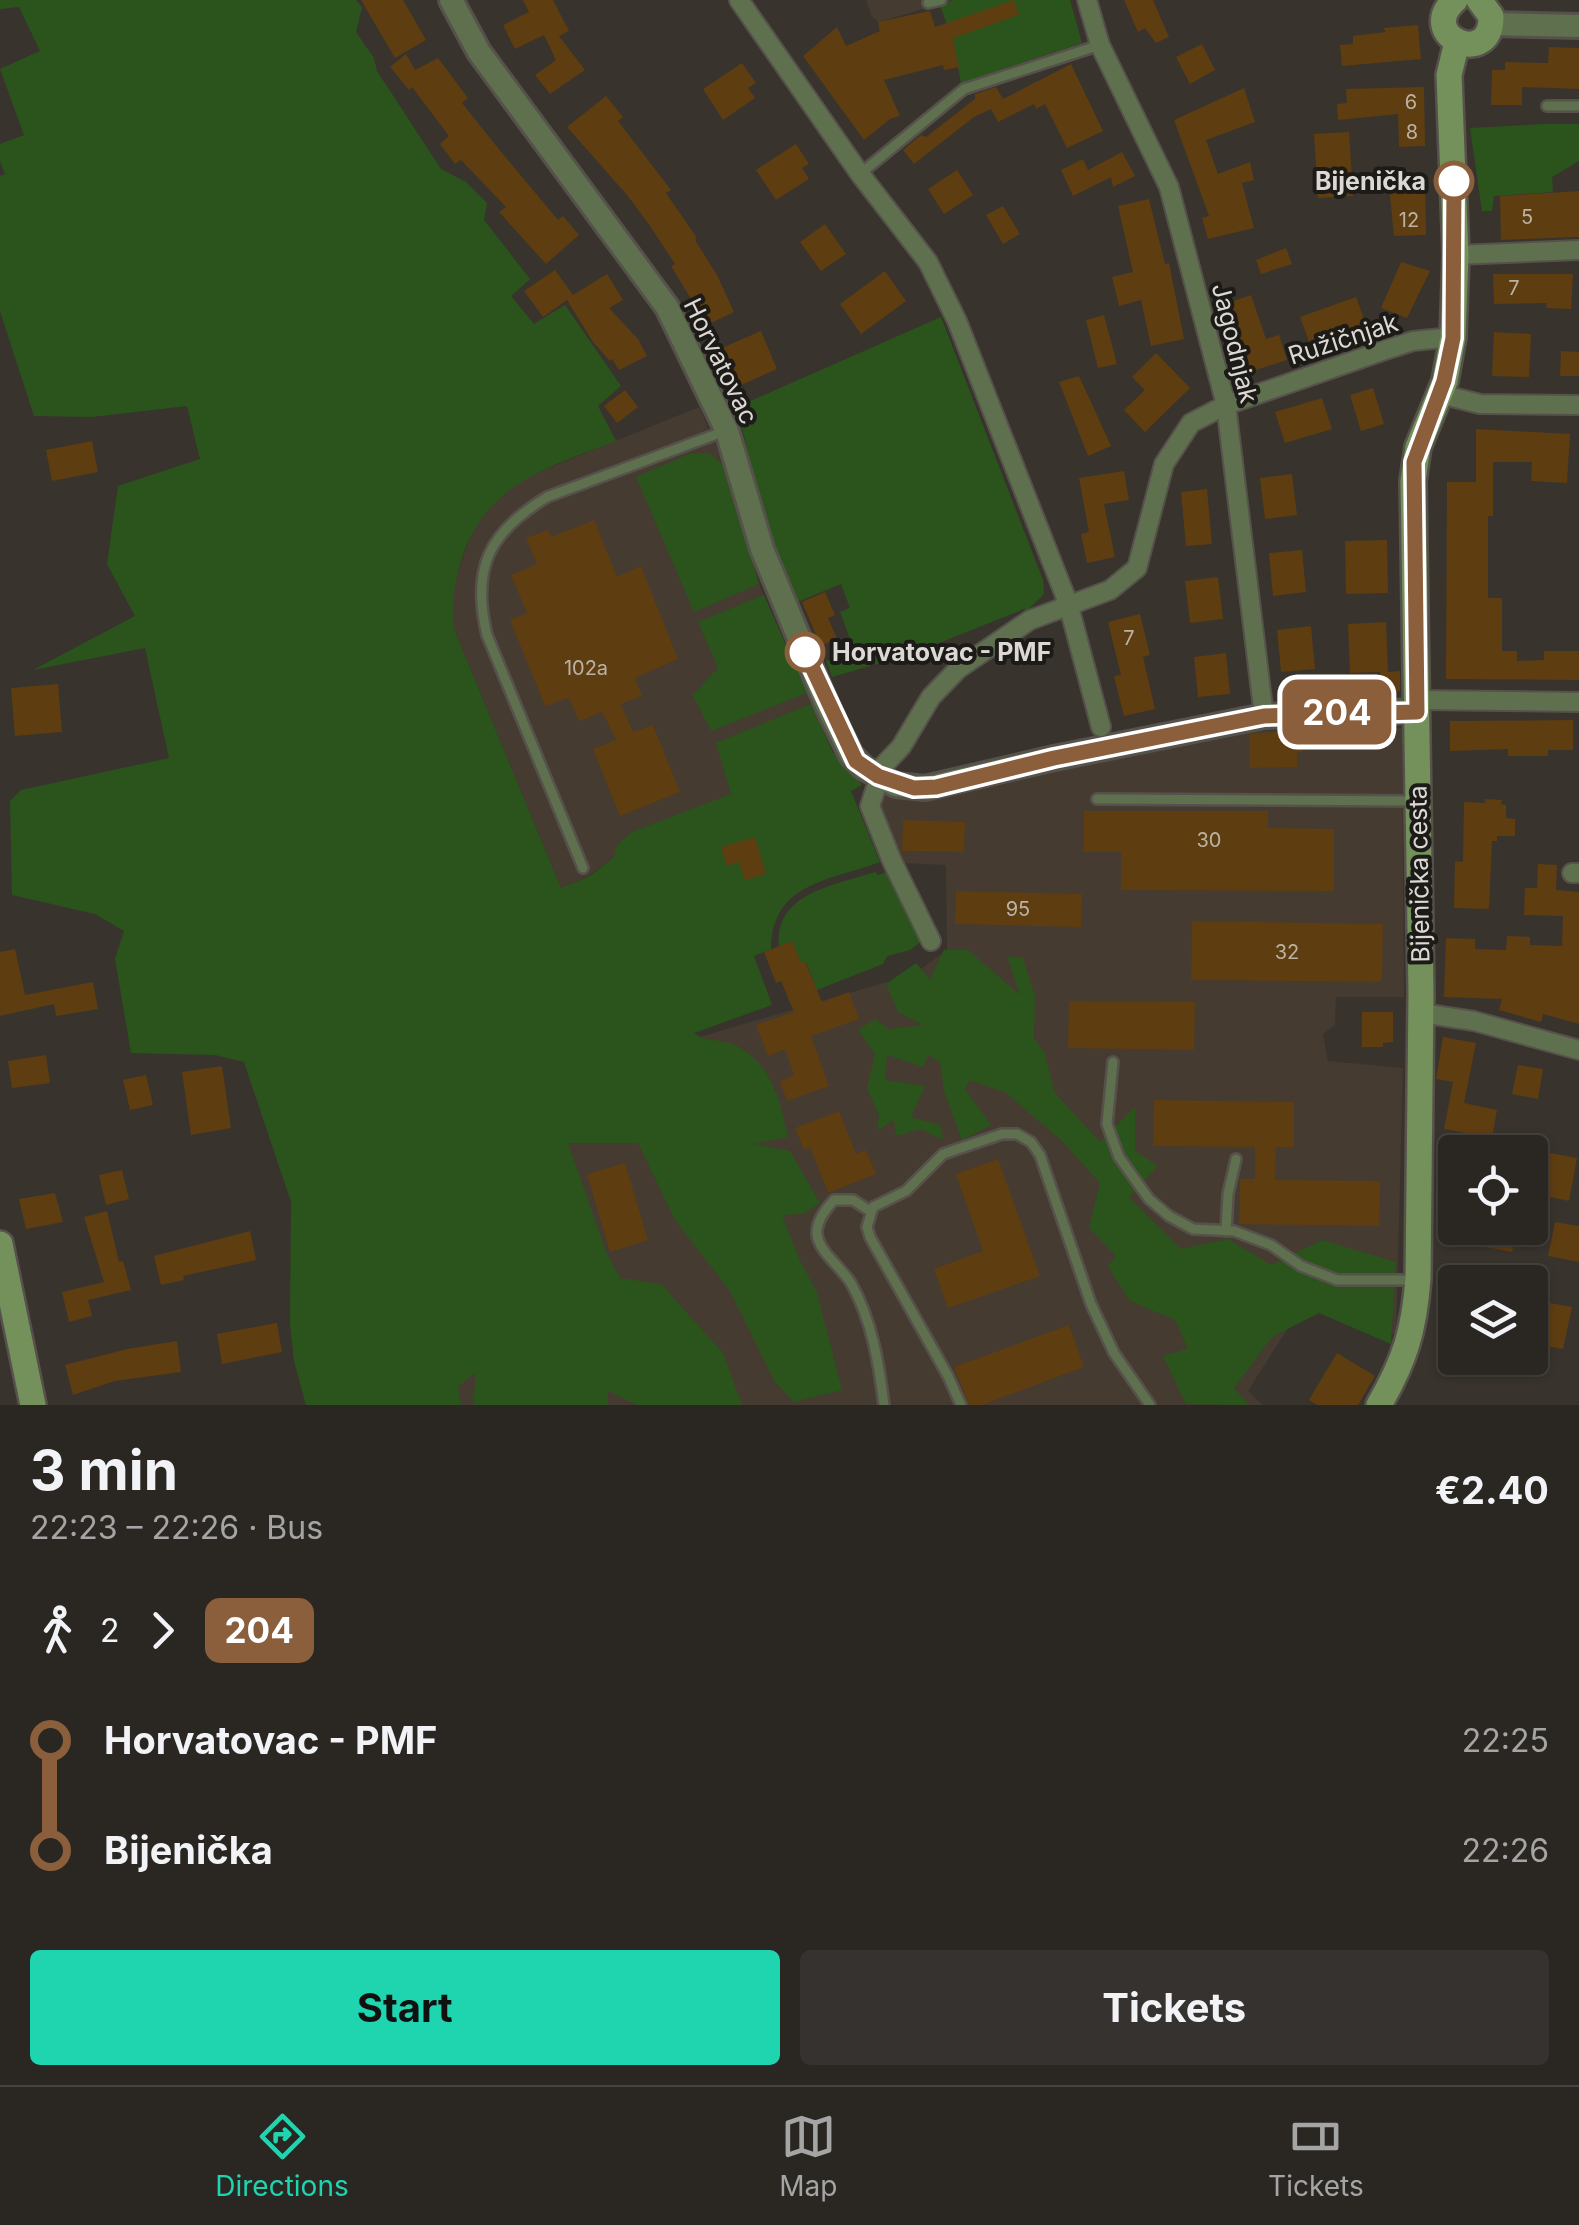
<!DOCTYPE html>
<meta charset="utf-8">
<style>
:root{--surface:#2a2622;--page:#36322f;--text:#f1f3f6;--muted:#a5a5a5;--line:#464340;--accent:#1fd5b0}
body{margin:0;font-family:Inter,sans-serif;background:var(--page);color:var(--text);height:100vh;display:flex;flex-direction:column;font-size:38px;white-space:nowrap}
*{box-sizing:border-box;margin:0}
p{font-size:32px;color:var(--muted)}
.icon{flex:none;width:55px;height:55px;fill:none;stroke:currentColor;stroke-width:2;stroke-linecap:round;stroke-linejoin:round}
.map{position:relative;height:1405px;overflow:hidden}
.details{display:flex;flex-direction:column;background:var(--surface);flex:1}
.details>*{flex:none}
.badge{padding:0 20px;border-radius:15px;font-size:35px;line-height:65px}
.controls{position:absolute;left:1438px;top:1135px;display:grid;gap:20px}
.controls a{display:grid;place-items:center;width:110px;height:110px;border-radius:10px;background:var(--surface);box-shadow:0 2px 8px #0004,0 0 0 2px var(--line);font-size:50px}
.map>.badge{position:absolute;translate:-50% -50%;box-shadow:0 0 0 5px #fff}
.legs{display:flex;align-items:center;gap:15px;height:110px;padding:0 30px;font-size:32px}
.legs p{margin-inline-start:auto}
.head{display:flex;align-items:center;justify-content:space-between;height:170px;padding:0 30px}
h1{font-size:55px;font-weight:700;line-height:75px}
.cta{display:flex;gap:20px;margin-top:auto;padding:20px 30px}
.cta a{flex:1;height:115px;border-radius:10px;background:var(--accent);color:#111;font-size:40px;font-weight:700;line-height:115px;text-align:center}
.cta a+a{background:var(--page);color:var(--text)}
ul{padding:0 30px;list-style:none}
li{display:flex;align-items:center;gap:35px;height:110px;font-size:38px}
li i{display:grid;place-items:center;width:15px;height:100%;margin:0 12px;background:currentColor}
li i::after{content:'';width:25px;height:25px;margin:-12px;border:8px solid;border-radius:50%;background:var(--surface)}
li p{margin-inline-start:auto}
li:first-child i{background:linear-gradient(#0000 50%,currentColor 0)}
li:last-child i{background:linear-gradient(currentColor 50%,#0000 0)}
.dock{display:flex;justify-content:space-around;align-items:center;height:140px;border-top:2px solid var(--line);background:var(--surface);font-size:28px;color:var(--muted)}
.dock a{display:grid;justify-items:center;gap:5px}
.dock .current{color:var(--accent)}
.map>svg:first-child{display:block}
</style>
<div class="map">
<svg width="1579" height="1405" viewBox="0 0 1579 1405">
<rect width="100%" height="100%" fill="#38332d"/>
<path fill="#453b30" d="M866,0H954L878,22L871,15Z
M699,407L725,466L759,584L833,753L686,813L614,857L589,876L561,888L454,629L451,600L458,571L473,528L497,499L529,476Z
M1402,728L1404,997H1336L1335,1025L1323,1034L1328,1061L1403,1068L1396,1335L1302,1306L1248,1391L1263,1405H353L304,992L669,1046L914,974L947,950L946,865L900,863L878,815L885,792L917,797L1232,737L1247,731Z"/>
<path fill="#2b541d" d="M0,0H356L362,7L356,32L374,58L377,71L441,169L466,182L487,203L484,220L530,279L511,296L534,324L565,305L621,386L598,406L616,441C553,466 489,482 464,552C455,579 451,601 454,629L561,888L590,876L614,857L617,845L632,832L731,794L716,743L811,704L833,753L838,754L862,785L851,791L880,862C828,881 772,883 771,949L754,956L772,1005L694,1033C707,1043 718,1038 732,1044C771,1060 780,1100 788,1137L754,1144L790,1151L820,1203L803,1214L782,1215L799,1258L817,1293L842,1390L794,1402L775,1382L730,1291L675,1220L638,1143H568L606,1252L620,1278L661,1284L723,1353L742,1405H637L608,1391V1405H473L476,1372L458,1387L461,1405H306L294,1361L290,1324L291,1202L244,1062L215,1055L131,1053L115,959L124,931L95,914L12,895L10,801L21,790L169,758L145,648L33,670L135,616L107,564L118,486L200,459L187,406L92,417L34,416L0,311V176L5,174L0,161V144L24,135L0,69L40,51L19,7L0,9Z
M954,0H1070L1082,43L961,83L953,41L940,5Z
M1543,124H1579V161L1552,177L1553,192L1494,196L1492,211H1482L1470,128Z
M941,317L1043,580L1044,594L1027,611L1024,609L914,653L832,677L826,661L855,652L840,612L850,608L841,584L795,603L767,531L737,407Z
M709,453L725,466L759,584L694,612L636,477L689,454Z
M764,595L807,693L711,731L693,695L718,668L698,622Z
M890,871L923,940L910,950L887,956L883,964L817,990L806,962L801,963L779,946C774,893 835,885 875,872L878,875Z
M944,950H968L1020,995L1007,956L1023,958L1035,996L1034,1038L1044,1052L1055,1093L1100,1142L1135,1107V1151L1158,1166L1129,1197L1181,1249L1228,1239L1271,1265L1322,1240L1396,1262L1391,1344L1319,1313L1272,1337L1234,1388L1249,1405L1186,1404L1163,1356L1188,1349L1175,1320L1130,1301L1108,1266L1116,1256L1089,1228L1100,1183L1062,1141L1006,1093L970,1080L965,1089L991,1125L962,1140L944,1091L940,1062L928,1055L923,1067L887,1055L885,1080L925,1086L911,1117L940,1125L944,1140L920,1129L897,1136L893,1120L877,1131L879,1116L867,1088L875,1054L858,1030L875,1019L889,1029L923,1025L898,1012L886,984L916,963L930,979Z"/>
<path fill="#5e3d11" d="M361,0H403L426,40L395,58Z
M523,0H553L569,31L559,36L585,70L550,94L535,75L556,60L544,35L515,49L503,25L529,12Z
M1014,0L1019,15L953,38L959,67L944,70L943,65L884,80L900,116L890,119L864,140L803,56L837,27L846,46L880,31L878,22L930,11L935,27Z
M1124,0H1153L1169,37L1156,43L1145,28L1138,32Z
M1418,25L1421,59L1342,66L1340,45L1353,44V36L1386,32L1383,28Z
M1202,44L1215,70L1190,84L1176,57Z
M1549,47L1579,48V89L1522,87V105H1491L1492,70H1505V62L1548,63Z
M406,54L415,70L438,58L468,98L462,103L498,148L558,220L563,216L579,235L546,264L499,212L506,207L461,160L455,164L440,144L449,136L412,87L409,90L390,67Z
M742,63L756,83L748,88L755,98L723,120L703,89Z
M1071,64L1103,131L1067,148L1045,104L1036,109L1034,104L998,122L991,109L974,117L914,164L903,150L921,135L926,137L975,99V94L996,87L1003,99Z
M1424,87L1425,146L1399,147L1398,114L1338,120L1337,104L1347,103L1346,89Z
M1244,88L1255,122L1206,140L1218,174L1250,162L1254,180L1242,183L1254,228L1208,239L1202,218L1209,216L1174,120Z
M606,96L623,117L618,121L671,190L666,193L697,238L695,240L717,275L734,312L707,325L671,266L675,264L648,223L627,195L567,127Z
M1349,132L1353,196L1318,198L1314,134Z
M796,144L809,164L802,168L809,179L776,200L756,170Z
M1122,152L1135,176L1113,187L1111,177L1073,196L1061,170L1083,159L1088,170Z
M957,170L973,195L944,214L928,189Z
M1425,175L1426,235L1394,236L1388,176Z
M1579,191V237L1501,240L1500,196Z
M1149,199L1165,264L1169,263L1184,339L1151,346L1141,300L1119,306L1112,277L1133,272L1118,206Z
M1003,206L1020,234L1003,244L986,215Z
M825,224L846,254L821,271L800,242Z
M1286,248L1292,264L1261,274L1256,260Z
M1401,262L1430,271L1407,318L1381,308Z
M555,270L573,295L607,274L623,300L609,308L638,339L647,356L619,370L612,359L610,361L593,342L567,300L543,317L524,291Z
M885,271L906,301L861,334L840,304Z
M1493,274H1573L1571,309L1546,308L1547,303L1494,304Z
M1251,295L1266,339L1279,335L1287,360L1246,373L1230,326L1227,327L1219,306Z
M1356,297L1367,327L1311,347L1300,317Z
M1104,315L1117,364L1098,368L1086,320Z
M761,331L777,369L739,386L722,348Z
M1494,332L1531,334L1529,377L1492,376Z
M1561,351L1579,352V376H1560Z
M1156,353L1190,388L1145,432L1124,410L1145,390L1132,377Z
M1079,376L1111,446L1088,456L1059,382Z
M1373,388L1384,424L1361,431L1350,395Z
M625,390L638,407L617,423L604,406Z
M1322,398L1332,429L1285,443L1275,412Z
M1476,429L1570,434L1567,483L1531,481L1532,462H1493V516H1488V598H1502V651H1517V661L1544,660V651H1579V680L1446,679L1447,482H1476Z
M92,441L98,472L52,481L46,450Z
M1124,471L1129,500L1104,504L1115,557L1087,563L1081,534L1089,532L1079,478Z
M1292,474L1297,515L1265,519L1260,478Z
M1207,489L1212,544L1186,546L1181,492Z
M594,520L617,577L641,566L678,659L635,678L642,696L621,704L633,732L653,725L680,792L620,816L593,749L616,740L602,712L579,721L569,698L545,706L510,620L527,613L511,575L537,564L526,538L548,530L552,537Z
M1387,540L1388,593L1346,594L1345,541Z
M1302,550L1306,592L1273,596L1269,553Z
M1218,577L1223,619L1190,623L1185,581Z
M825,592L835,615L828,618L837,639L821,646L802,602Z
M1140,614L1150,655L1143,657L1155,709L1124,716L1114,676L1121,675L1108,622Z
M1386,622L1388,672L1400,671V691H1381L1380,672L1350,673L1348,624Z
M1311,626L1315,669L1281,672L1277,630Z
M1226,653L1230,694L1198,697L1194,657Z
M58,684L62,732L15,736L11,688Z
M1573,720V750H1548V756H1508V749L1450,751V721Z
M1302,730V752H1297V767L1250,768L1249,734Z
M1485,799L1502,800L1501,804L1506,805V818L1515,819V836H1497V841H1492L1489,909L1454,908L1455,861L1463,862L1464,802L1485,803Z
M1084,811H1268V828L1334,829V891L1121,890V852H1084Z
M903,820L965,822L964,852L902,851Z
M755,837L766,874L745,880L739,862L727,866L721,847Z
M1538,864L1557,865L1556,890L1579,892V1024L1543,1014L1541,1022L1499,1010L1502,999L1444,997L1446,938L1475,939V949L1506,950L1507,936L1530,937V945L1562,946L1563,916L1524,915L1525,888H1537Z
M956,891L1082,894L1081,927L955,924Z
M1192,921L1383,924L1382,982L1191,980Z
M792,941L801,963L805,961L822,1002L849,992L859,1019L811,1036L829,1086L787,1101L780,1081L794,1075L785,1049L768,1056L756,1025L794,1012L781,981L776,983L764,952Z
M15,949L25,995L93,982L98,1009L56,1016L54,1004L0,1016V952Z
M1069,1001L1195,1002L1194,1050L1068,1048Z
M1362,1012H1393V1042L1383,1043V1047H1362Z
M1443,1037L1476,1043L1464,1103L1497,1110L1492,1138L1444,1129L1453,1082L1436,1079Z
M46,1055L50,1083L12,1088L8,1061Z
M1518,1065L1543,1069L1538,1099L1512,1094Z
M222,1066L231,1128L191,1135L182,1072Z
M146,1075L153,1105L130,1110L123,1080Z
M1154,1100L1294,1102V1147H1276L1275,1180L1380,1181L1379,1226L1239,1224L1240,1179H1255V1147L1153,1146Z
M839,1111L856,1154L866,1150L876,1174L828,1193L810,1147L804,1150L795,1128Z
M1539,1151L1577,1158L1569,1201L1531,1193Z
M998,1159L1040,1276L948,1308L934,1269L983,1251L956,1174Z
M625,1163L648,1240L610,1252L587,1174Z
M122,1170L129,1199L106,1205L99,1175Z
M55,1193L63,1222L26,1229L19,1199Z
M107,1211L119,1262L123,1261L131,1290L88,1300L92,1316L69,1322L62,1292L104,1282L84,1217Z
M1555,1222L1579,1226V1262L1548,1256Z
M1451,1228H1517L1512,1252L1449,1240Z
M250,1231L256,1260L183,1276L184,1280L161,1285L154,1256Z
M1539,1301L1572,1307L1563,1349L1531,1343Z
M277,1323L282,1352L222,1364L217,1334Z
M1069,1325L1084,1367L982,1405H969L954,1367Z
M177,1341L181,1372L115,1381L73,1395L65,1365L127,1349Z
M1337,1353L1375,1376L1358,1405H1317L1309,1400Z"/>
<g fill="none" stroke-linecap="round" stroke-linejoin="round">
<g stroke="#56514b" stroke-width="14">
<path id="service" d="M928,3L941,0
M1547,106H1579
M860,174L964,89L1100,45
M1097,799L1416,801
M583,868L487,635C471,568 489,532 547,497L725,431
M1113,1062L1107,1124L1119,1157L1149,1199L1169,1216L1193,1229L1234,1231L1271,1245L1301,1266L1337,1280H1416
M870,1211L853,1200H834C826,1209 816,1221 817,1234C819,1253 843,1268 852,1285C872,1321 879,1364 884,1405
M1226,1231L1228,1194L1236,1159
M961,1405L948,1376L870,1237L867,1227L873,1207L906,1191L943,1154L1002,1134H1017L1031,1142L1040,1155L1091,1304L1114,1353L1150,1405"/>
</g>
<g stroke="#56514b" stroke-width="22">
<path id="minor" d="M739,0L860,174L928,262L957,321L1068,603L1101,727
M1087,0L1100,45L1169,187L1226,405L1264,716
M1456,255L1579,250
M1440,394L1480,404L1579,405
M1418,700L1579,702
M1572,873H1579
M931,941L892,861L870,806L883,766L901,747L931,697L958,669L1030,620L1110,590L1137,568L1164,464L1191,423L1226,405L1385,350L1413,341L1453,337
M1421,1013L1474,1021L1579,1050"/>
</g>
<g stroke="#56514b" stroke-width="28">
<path id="tertiary" d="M451,0L479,52L667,307L727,431L762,549L828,708L851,755L864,768L896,785L925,788L1054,758L1264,716L1417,711
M1491,24L1579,26"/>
</g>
<g stroke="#56514b" stroke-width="30">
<path id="secondary" d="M1455,0C1415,36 1492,70 1491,16L1479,0
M0,1244L33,1405
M1379,1405C1405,1360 1414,1331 1418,1279L1421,993L1413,481L1418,447L1445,381L1453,337L1456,255L1449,75L1457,42"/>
</g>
<use href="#service" stroke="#5e704e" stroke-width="9"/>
<use href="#minor" stroke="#5e704e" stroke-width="18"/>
<use href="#tertiary" stroke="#5e704e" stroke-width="22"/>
<use href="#secondary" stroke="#74915b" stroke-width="25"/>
</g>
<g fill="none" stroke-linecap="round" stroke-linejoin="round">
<g stroke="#fff" stroke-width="22">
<path id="line-1" d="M805,652L856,761L878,776L914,788L936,787L1054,758L1264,716L1417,712L1414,462L1444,381L1453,338L1454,181"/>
</g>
<use href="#line-1" stroke="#8b5e3c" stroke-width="15"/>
</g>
<g fill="#fff" stroke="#8b5e3c" stroke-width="5">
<circle cx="1454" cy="181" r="18"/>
<circle cx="805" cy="652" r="18"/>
</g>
<g text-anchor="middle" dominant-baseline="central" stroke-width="8" stroke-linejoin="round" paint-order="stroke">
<g font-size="20" fill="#bcb2a4">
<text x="1411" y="102">6</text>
<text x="1412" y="132">8</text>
<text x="1527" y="217">5</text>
<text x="1409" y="220">12</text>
<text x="1514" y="288">7</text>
<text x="1129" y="638">7</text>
<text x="586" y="668">102a</text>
<text x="1209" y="840">30</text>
<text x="1018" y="909">95</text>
<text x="1287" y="952">32</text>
</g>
<g font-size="25" font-weight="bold" fill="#dcd9d5" stroke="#1d1b18" text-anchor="end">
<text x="1426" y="181">Bijenička</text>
<text x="832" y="652" text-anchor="start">Horvatovac - PMF</text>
</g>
<g font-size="25" fill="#dcd9d5" stroke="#1d1b18">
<text transform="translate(1343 339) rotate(-18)">Ružičnjak</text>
<text transform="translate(1235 343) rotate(76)">Jagodnjak</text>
<text transform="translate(721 361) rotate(64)">Horvatovac</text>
<text transform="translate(1419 874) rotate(-91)">Bijenička cesta</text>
</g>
</g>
</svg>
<div class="controls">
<a><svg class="icon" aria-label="locate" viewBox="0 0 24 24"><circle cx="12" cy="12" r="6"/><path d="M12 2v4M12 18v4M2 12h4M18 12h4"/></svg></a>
<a><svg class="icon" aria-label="layers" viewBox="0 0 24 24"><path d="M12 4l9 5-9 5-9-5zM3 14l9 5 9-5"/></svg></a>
</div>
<b class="badge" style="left:1337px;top:712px;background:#8b5e3c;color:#fff">204</b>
</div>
<section class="details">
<div class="head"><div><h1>3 min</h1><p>22:23 – 22:26 · Bus</p></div><b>€2.40</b></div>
<div class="legs"><svg class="icon" aria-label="walk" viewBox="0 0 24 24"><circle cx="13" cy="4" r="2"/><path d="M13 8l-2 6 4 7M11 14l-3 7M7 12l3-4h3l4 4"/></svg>2<svg class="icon" aria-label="forward" viewBox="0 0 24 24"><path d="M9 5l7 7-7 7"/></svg><b class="badge" style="background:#8b5e3c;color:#fff">204</b></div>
<ul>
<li><i style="color:#8b5e3c"></i><b>Horvatovac - PMF</b><p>22:25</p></li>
<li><i style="color:#8b5e3c"></i><b>Bijenička</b><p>22:26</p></li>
</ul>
<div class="cta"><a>Start</a><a>Tickets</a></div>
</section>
<nav class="dock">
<a class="current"><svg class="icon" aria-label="directions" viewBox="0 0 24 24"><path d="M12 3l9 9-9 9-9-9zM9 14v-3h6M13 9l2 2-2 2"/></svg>Directions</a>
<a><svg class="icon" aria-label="map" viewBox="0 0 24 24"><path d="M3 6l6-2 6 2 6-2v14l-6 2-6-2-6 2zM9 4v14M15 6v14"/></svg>Map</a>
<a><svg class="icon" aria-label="tickets" viewBox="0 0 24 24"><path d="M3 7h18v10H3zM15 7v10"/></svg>Tickets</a>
</nav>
